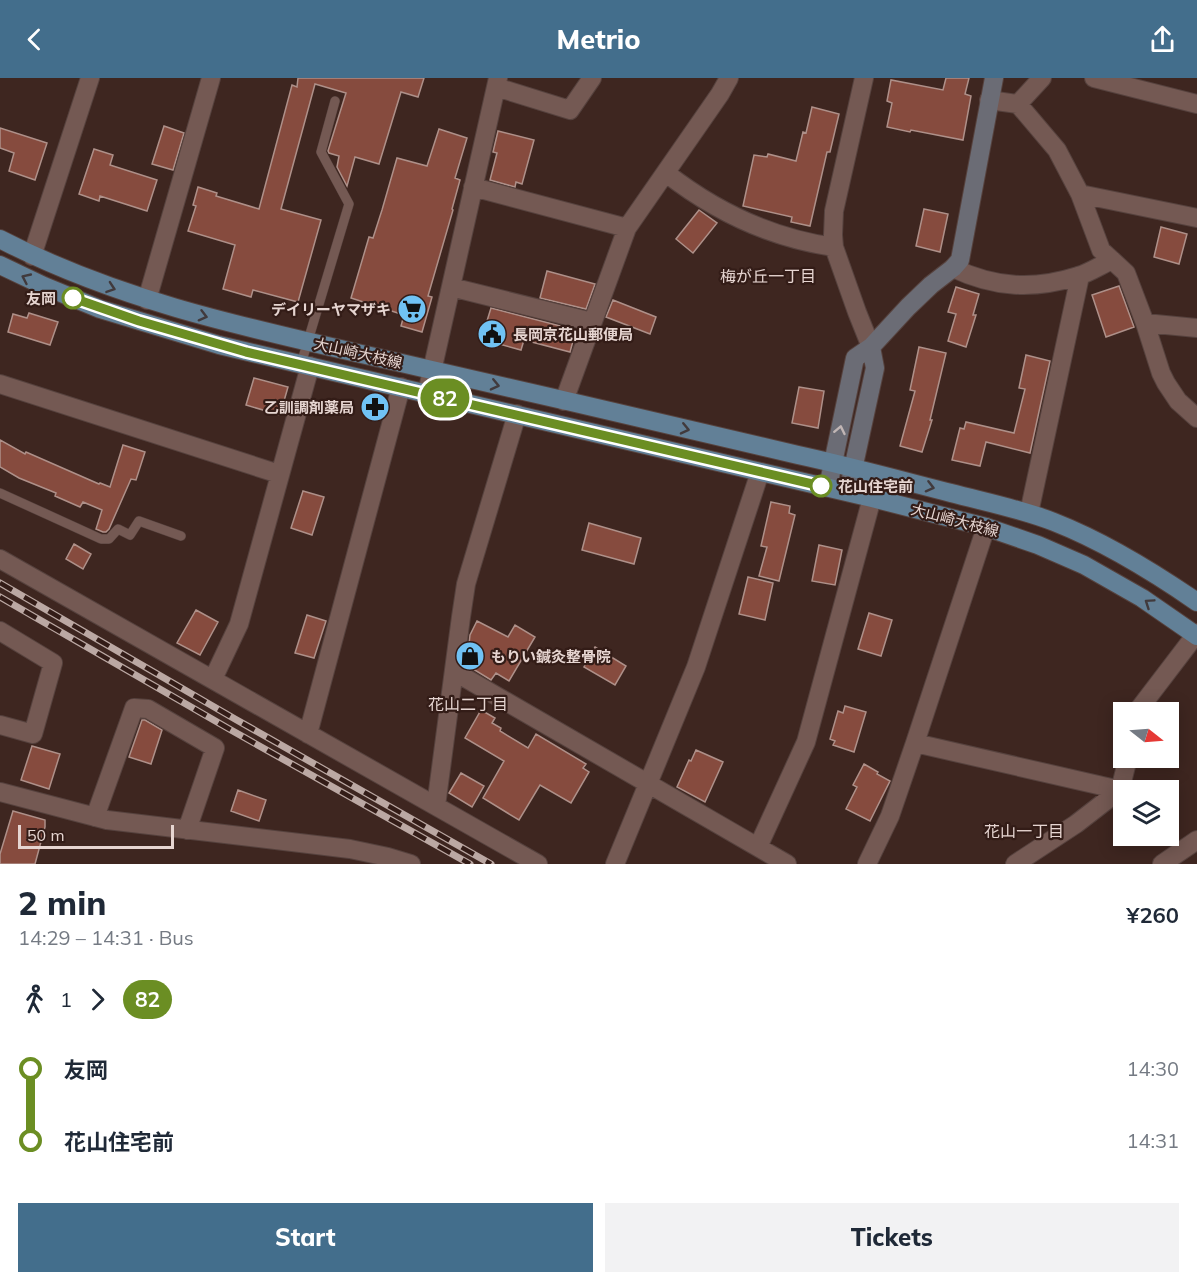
<!DOCTYPE html>
<meta charset="utf-8">
<style>
:root{--surface:#fff;--page:#f2f2f3;--text:#1f2937;--muted:#747a83;--accent:#436e8c}
body{margin:0;font-family:Mulish,"Noto Sans JP",sans-serif;background:var(--page);color:var(--text);height:100vh;display:flex;flex-direction:column;font-size:22px;white-space:nowrap}
*{box-sizing:border-box;margin:0}
p{font-size:20px;color:var(--muted)}
.icon{flex:none;width:33px;height:33px;fill:none;stroke:currentColor;stroke-width:2;stroke-linecap:round;stroke-linejoin:round}
.map{position:relative;height:786px;overflow:hidden}
.panel{display:flex;flex-direction:column;background:var(--surface);flex:1}
.panel>*{flex:none}
.badge{padding:0 12px;border-radius:20px;font-size:21px;line-height:39px}
.needle{width:39px;rotate:107deg}
.fabs{position:absolute;left:1113px;top:624px;display:grid;gap:12px}
.fabs a{display:grid;place-items:center;width:66px;height:66px;border-radius:0px;background:var(--surface);box-shadow:0 3px 15px #0003;font-size:30px}
.scale{position:absolute;left:18px;bottom:15px;width:156px;box-sizing:border-box;padding-left:6px;border:3px solid #e6d5d1;border-top:0;font-size:16px;line-height:21px;white-space:nowrap;color:#e6d5d1;-webkit-text-stroke:4px #331c17;paint-order:stroke}
.map>.badge{position:absolute;translate:-50% -50%;box-shadow:0 0 0 3px #fff}
.legs{display:flex;align-items:center;gap:9px;height:66px;padding:0 18px;font-size:20px}
.legs p{margin-inline-start:auto}
.summary{display:flex;align-items:center;justify-content:space-between;height:102px;padding:0 18px}
h1{font-size:33px;font-weight:800;line-height:45px}
.button{display:flex;gap:12px;margin-top:auto;padding:12px 18px}
.button a{flex:1;height:69px;border-radius:0px;background:var(--accent);color:#fff;font-size:24px;font-weight:800;line-height:69px;text-align:center}
.button a+a{background:var(--page);color:var(--text)}
ul{padding:0 18px;list-style:none}
li{display:flex;align-items:center;gap:21px;height:72px;font-size:22px}
li i{display:grid;place-items:center;width:9px;height:100%;margin:0 8px;background:currentColor}
li i::after{content:'';width:15px;height:15px;margin:-8px;border:4px solid;border-radius:50%;background:var(--surface)}
li p{margin-inline-start:auto}
li:first-child i{background:linear-gradient(#0000 50%,currentColor 0)}
li:last-child i{background:linear-gradient(currentColor 50%,#0000 0)}
header{display:flex;justify-content:space-between;align-items:center;height:78px;padding:0 18px;background:var(--accent);color:#fff;font-size:27px;font-weight:800}
.map>svg:first-child{display:block}
</style>
<header><svg class="icon" aria-label="back" viewBox="0 0 24 24"><path d="M15 5l-7 7 7 7"/></svg>Metrio<svg class="icon" aria-label="share" viewBox="0 0 24 24"><path d="M12 15V3M7 8l5-5 5 5M5 13v7h14v-7"/></svg></header>
<div class="map">
<svg width="1197" height="786" viewBox="0 0 1197 786">
<rect width="100%" height="100%" fill="#3e2620"/>
<path fill="#864b3e" stroke="#ae9089" stroke-width="1.5" d="M298,0H424L418,19L401,14L379,86L355,79L347,108L337,89L339,78L329,75L328,73L346,15L315,6L281,131L321,142L298,224L253,212L251,219L223,211L235,167L188,153L196,128L193,127L198,109L217,115L216,118L259,131L292,7L297,9Z
M946,0H969L965,16L971,18L963,62L911,52L910,54L887,49L892,25L887,23L891,2L943,12Z
M812,29L839,36L830,74H827L810,148L791,144L792,139L743,128L754,77L767,79L768,76L796,83L803,54L806,55Z
M164,48L184,55L173,92L152,86Z
M0,50L47,65L35,102L9,93L14,75L0,70Z
M439,51L467,60L455,100L460,102L452,131L453,132L428,218L432,219L422,254L401,248L404,237L351,220L369,159L373,160L382,132L397,80L427,88Z
M498,53L534,62L522,106L516,104L515,109L490,102L497,75L493,74Z
M94,71L113,77L110,87L157,102L147,133L100,118L99,123L79,116Z
M924,131L948,136L940,174L916,168Z
M699,132L717,145L693,175L676,161Z
M1161,149L1187,156L1179,186L1154,179Z
M547,193L595,206L586,231L540,220Z
M1119,208L1134,249L1106,259L1092,217Z
M956,209L979,216L973,237H976L966,269L948,263L956,236L948,234Z
M613,222L656,239L650,256L606,239Z
M491,230L576,252L570,274L524,262L521,272L492,264L493,259L483,256Z
M29,235L58,244L50,267L8,254L13,236L27,240Z
M919,269L946,275L930,342H932L922,374L900,368L915,313L910,312Z
M1026,277L1050,283L1030,375L986,364L980,388L952,382L960,350L964,351L966,344L1014,355L1025,311L1019,310Z
M254,300L288,309L280,337L246,327Z
M799,309L824,313L818,350L792,345Z
M0,362L25,376L26,374L99,406L100,405L110,409L123,367L145,374L136,402L131,401L109,451L106,454H103L96,451L102,432L83,424L80,429L55,418L56,415L19,400L0,389Z
M303,413L324,419L312,457L291,450Z
M771,424L790,428L789,435L795,437L779,503L759,498L767,469L761,468Z
M589,445L641,460L634,486L582,472Z
M74,466L91,476L83,491L66,481Z
M819,467L842,472L835,507L812,503Z
M748,499L773,505L765,542L739,536Z
M196,532L218,544L200,577L177,565Z
M869,535L892,542L881,578L858,571Z
M307,537L326,543L314,580L295,575Z
M477,543L508,559L515,547L535,559L509,603L496,595L491,602L473,591L477,584L474,583L480,572L469,566L470,557Z
M595,569L626,588L615,607L584,589Z
M845,628L866,634L854,674L833,667L835,663L830,661L838,633L843,635Z
M481,632L495,640L492,645L501,650L500,653L528,670L536,656L586,686L583,690L589,694L571,725L540,707L519,742L483,720L504,683L465,660Z
M142,642H145L162,652L151,686L129,679Z
M32,668L60,676L49,711L21,702Z
M696,672L723,684L705,724L677,709L689,682L691,683Z
M864,686L878,694L877,696L890,703L870,743L846,731L857,709L853,707Z
M461,695L484,708L472,729L449,715Z
M238,712L266,722L259,743L231,733Z
M13,733L45,742V749L35,786H0V776Z"/>
<g fill="none" stroke-linecap="round" stroke-linejoin="round">
<g stroke="#56423e" stroke-width="10">
<path id="lane" d="M301,286L349,126L321,74L335,23
M0,415L101,461H109L118,451L130,457L139,443L181,458"/>
</g>
<g stroke="#56423e" stroke-width="20">
<path id="street" d="M864,0L834,133L833,157L834,169L857,234L871,269
M1094,0L1197,26
M496,9L570,32L592,0
M989,22L1018,26L1057,72L1080,116L1101,172L1126,195L1145,245L1161,295L1166,305L1178,323L1197,340
M1018,26L1042,0
M666,95C716,134 771,160 834,169
M473,109L627,150
M1080,116L1197,140
M32,178L90,0
M953,190C995,210 1034,212 1078,198C1089,195 1101,187 1112,182
M451,209L592,244
M147,222L211,0
M1145,245L1197,250
M0,306L279,396
M427,315L498,0
M564,323L627,150L720,16L729,0
M1029,435L1080,198
M0,481L538,786
M0,553L53,585L33,656L0,647
M455,594L787,786
M213,601L239,546L310,288
M1138,634L1139,631L1197,555
M308,656L401,309
M915,665L1120,712
M0,714L107,742L350,771L388,779L411,786
M436,728L461,539L466,506L517,336
M95,739L134,630L148,631L215,670L187,752
M758,769L806,664L872,420
M615,786L696,589L760,394
M867,786L890,738L915,665L986,449
M1015,786L1076,746L1120,712L1128,680
M1162,786L1197,762"/>
</g>
<g stroke="#56423e" stroke-width="20">
<path id="secondary" d="M828,409L855,280L871,269L908,229L931,207L953,190L960,182L994,0
M848,414L875,290L871,269"/>
</g>
<g stroke="#56423e" stroke-width="20">
<path id="primary" d="M0,161C125,226 262,253 397,284C531,314 664,346 798,377C849,388 900,402 951,415C985,424 1021,431 1054,444C1105,464 1152,493 1197,524
M0,187L44,208L100,231L219,267L872,420L986,449L1038,467L1084,487L1142,520L1197,558"/>
</g>
<use href="#lane" stroke="#745953" stroke-width="9"/>
<use href="#street" stroke="#745953" stroke-width="18"/>
<use href="#secondary" stroke="#6b6c75" stroke-width="18"/>
<use href="#primary" stroke="#628097" stroke-width="18"/>
<g stroke="#bba8a3" stroke-width="7">
<path id="rail" d="M0,505L235,641L491,786
M0,519L231,652L470,786"/>
</g>
<use href="#rail" stroke="#331c17" stroke-width="4.5" stroke-dasharray="14" stroke-linecap="butt"/>
</g>
<defs><path id="oneway-chevron" d="M-2-3.5L2.5 0L-2 3.5" fill="none" stroke-width="1.6" stroke-linecap="round" stroke-linejoin="round" transform="scale(1.5)"/></defs>
<g stroke="#413a3d">
<use href="#oneway-chevron" transform="translate(26 200) rotate(-155)"/>
<use href="#oneway-chevron" transform="translate(111 210) rotate(19)"/>
<use href="#oneway-chevron" transform="translate(203 238) rotate(15)"/>
<use href="#oneway-chevron" transform="translate(495 307) rotate(13)"/>
<use href="#oneway-chevron" transform="translate(685 351) rotate(13)"/>
<use href="#oneway-chevron" transform="translate(930 409) rotate(14)"/>
<use href="#oneway-chevron" transform="translate(1149 525) rotate(-146)"/>
</g>
<use stroke="#c1b6b5" href="#oneway-chevron" transform="translate(840 352) rotate(-78)"/>
<g fill="none" stroke-linecap="round" stroke-linejoin="round">
<g stroke="#fff" stroke-width="14">
<path id="line-1" d="M73,220L139,243L246,274L821,408"/>
</g>
<use href="#line-1" stroke="#6b8e23" stroke-width="9"/>
</g>
<defs>
<g id="supermarket-disc" transform="scale(1.5)"><circle r="9.5" fill="#70c2f4" stroke="#331c17"/><path d="M-6-5.5h2.5l.6 2H6L4.5 2H-2.5L-4.4-4H-6ZM-1.5 3.2a1.3 1.3 0 1 0 .1 0ZM3 3.2a1.3 1.3 0 1 0 .1 0Z" fill="#111"/></g>
<g id="civic-disc" transform="scale(1.5)"><circle r="9.5" fill="#70c2f4" stroke="#331c17"/><path d="M-.6-6.5H3V-4.5H.6V-3L4-1V1h2V6H-6V1h2V-1L-.6-3ZM-1.2 2.5V6h2.4V2.5Z" fill="#111"/></g>
<g id="pharmacy-disc" transform="scale(1.5)"><circle r="9.5" fill="#70c2f4" stroke="#331c17"/><path d="M-2-6h4v4h4v4h-4v4h-4v-4h-4v-4h4Z" fill="#111"/></g>
<g id="shop-disc" transform="scale(1.5)"><circle r="9.5" fill="#70c2f4" stroke="#331c17"/><path d="M-5-2.5h2.3a2.7 3.5 0 0 1 5.4 0H5L5.5 6h-11ZM-1.5-2.5h3a1.5 2.3 0 0 0-3 0Z" fill="#111"/></g>
</defs>
<g fill-rule="evenodd">
<use href="#supermarket-disc" x="412" y="231"/>
<use href="#civic-disc" x="492" y="256"/>
<use href="#pharmacy-disc" x="375" y="329"/>
<use href="#shop-disc" x="470" y="578"/>
</g>
<g fill="#fff" stroke="#6b8e23" stroke-width="3">
<circle cx="73" cy="220" r="10"/>
<circle cx="821" cy="408" r="10"/>
</g>
<g text-anchor="middle" dominant-baseline="central" stroke-width="4.5" stroke-linejoin="round" paint-order="stroke">
<g font-size="15" font-weight="bold" fill="#e6d5d1" stroke="#331c17" text-anchor="end">
<text x="56" y="220">友岡</text>
<text x="838" y="408" text-anchor="start">花山住宅前</text>
</g>
<g font-size="15" font-weight="bold" fill="#e6d5d1" stroke="#331c17" text-anchor="end">
<text x="391" y="231">デイリーヤマザキ</text>
<text x="513" y="256" text-anchor="start">長岡京花山郵便局</text>
<text x="354" y="329">乙訓調剤薬局</text>
<text x="491" y="578" text-anchor="start">もりい鍼灸整骨院</text>
</g>
<g font-size="15" fill="#e6d5d1" stroke="#331c17">
<text transform="translate(358 275) rotate(13)">大山崎大枝線</text>
<text transform="translate(955 442) rotate(15)">大山崎大枝線</text>
</g>
<g font-size="16" fill="#e6d5d1" stroke="#331c17">
<text x="768" y="198">梅が丘一丁目</text>
<text x="468" y="626">花山二丁目</text>
<text x="1024" y="753">花山一丁目</text>
</g>
</g>
</svg>
<div class="fabs">
<a><svg class="needle" viewBox="-14 -14 28 28"><path d="M0-13l5 13h-10z" fill="#e53935"/><path d="M0 13l5-13h-10z" fill="#747a83"/></svg></a>
<a><svg class="icon" aria-label="layers" viewBox="0 0 24 24"><path d="M12 4l9 5-9 5-9-5zM3 14l9 5 9-5"/></svg></a>
</div>
<div class="scale">50 m</div>
<b class="badge" style="left:445px;top:320px;background:#6b8e23;color:#fff">82</b>
</div>
<section class="panel">
<div class="summary"><div><h1>2 min</h1><p>14:29 – 14:31 · Bus</p></div><b>¥260</b></div>
<div class="legs"><svg class="icon" aria-label="walk" viewBox="0 0 24 24"><circle cx="13" cy="4" r="2"/><path d="M13 8l-2 6 4 7M11 14l-3 7M7 12l3-4h3l4 4"/></svg>1<svg class="icon" aria-label="forward" viewBox="0 0 24 24"><path d="M9 5l7 7-7 7"/></svg><b class="badge" style="background:#6b8e23;color:#fff">82</b></div>
<ul>
<li><i style="color:#6b8e23"></i><b>友岡</b><p>14:30</p></li>
<li><i style="color:#6b8e23"></i><b>花山住宅前</b><p>14:31</p></li>
</ul>
<div class="button"><a>Start</a><a>Tickets</a></div>
</section>
